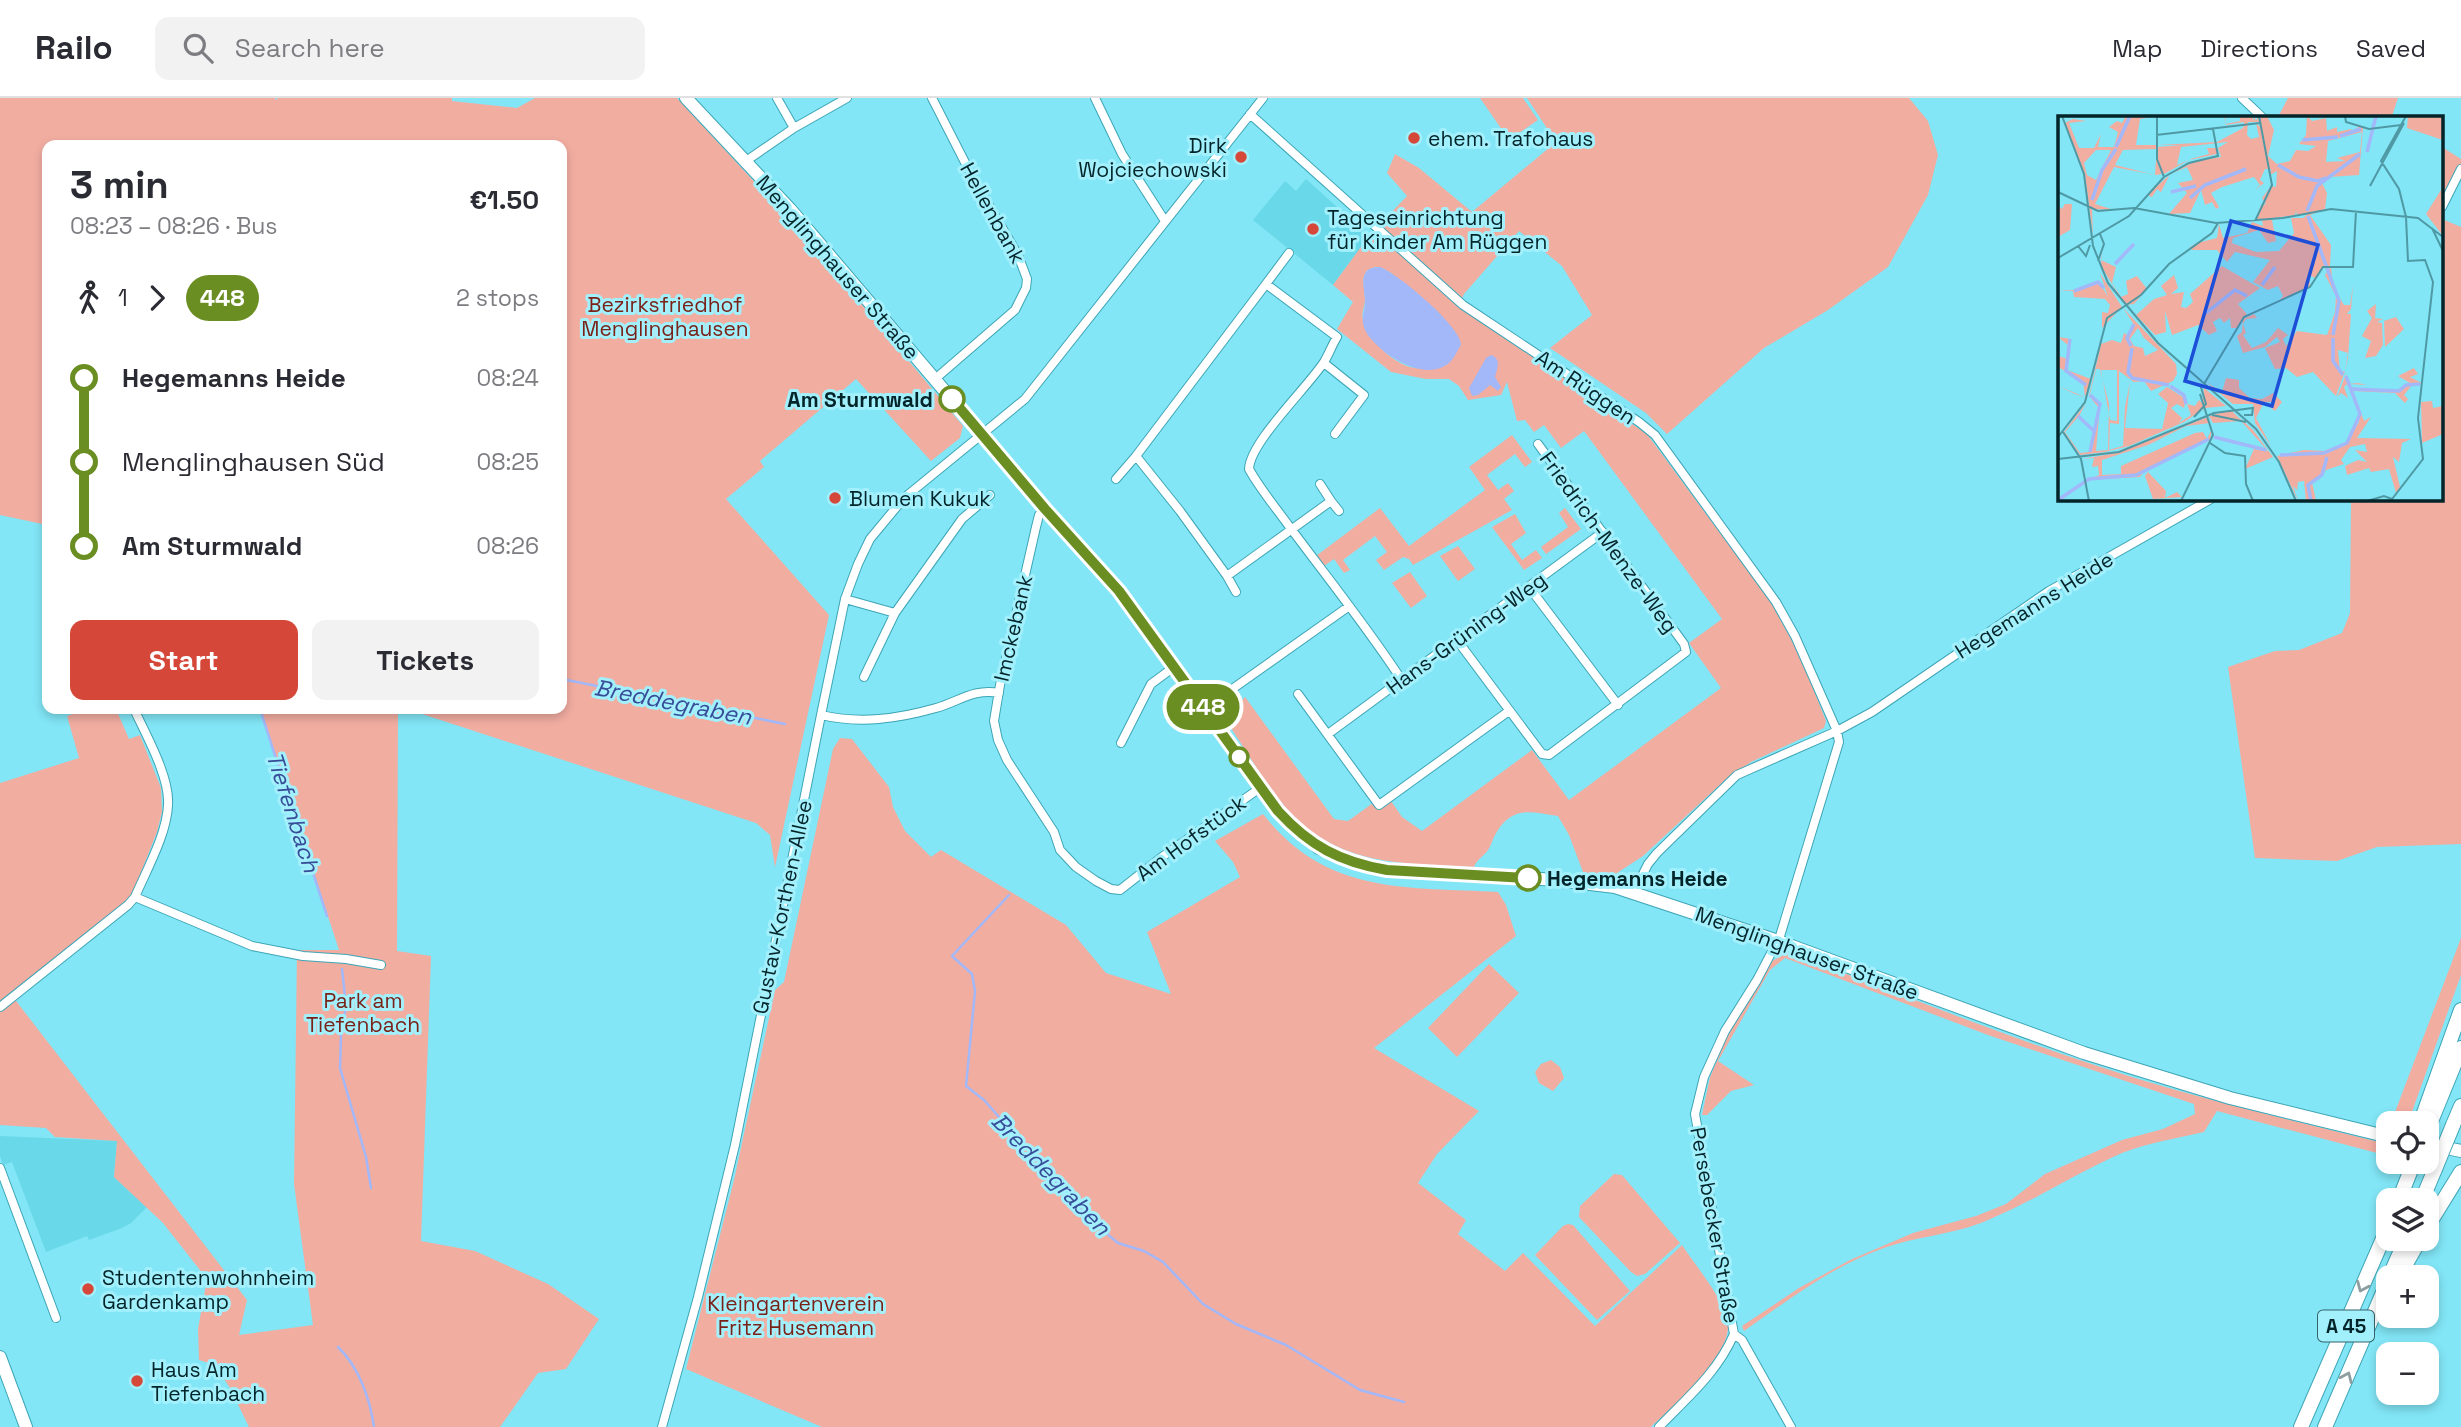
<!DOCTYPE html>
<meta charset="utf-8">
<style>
:root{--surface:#fff;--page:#f2f2f3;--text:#2b2b33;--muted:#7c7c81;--line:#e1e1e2;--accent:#d54839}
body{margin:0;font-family:"Space Grotesk",sans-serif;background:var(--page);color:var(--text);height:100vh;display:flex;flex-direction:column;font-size:26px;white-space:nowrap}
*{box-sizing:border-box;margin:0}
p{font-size:23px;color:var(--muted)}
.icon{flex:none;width:38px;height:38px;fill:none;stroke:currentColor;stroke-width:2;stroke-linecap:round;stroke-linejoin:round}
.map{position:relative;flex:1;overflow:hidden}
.panel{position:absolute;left:42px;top:42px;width:525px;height:574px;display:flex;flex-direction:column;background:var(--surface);border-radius:14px;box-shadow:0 4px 10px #0003}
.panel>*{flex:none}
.badge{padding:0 14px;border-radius:23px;font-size:24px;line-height:46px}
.buttons{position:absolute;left:2376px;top:1013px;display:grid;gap:14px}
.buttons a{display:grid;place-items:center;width:63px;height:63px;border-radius:14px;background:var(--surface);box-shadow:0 4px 10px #0003;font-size:35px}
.map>.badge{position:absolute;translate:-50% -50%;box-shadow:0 0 0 4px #fff}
.legs{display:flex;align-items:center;gap:10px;height:77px;padding:0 28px;font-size:23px}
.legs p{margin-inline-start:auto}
.summary{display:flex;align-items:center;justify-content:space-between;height:119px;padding:0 28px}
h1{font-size:38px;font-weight:800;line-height:52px}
.button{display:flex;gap:14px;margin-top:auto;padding:14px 28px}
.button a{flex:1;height:80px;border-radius:14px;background:var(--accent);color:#fff;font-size:28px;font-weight:800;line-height:80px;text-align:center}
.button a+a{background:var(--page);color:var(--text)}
ul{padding:0 28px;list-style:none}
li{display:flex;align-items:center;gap:24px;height:84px;font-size:26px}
li i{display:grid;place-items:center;width:10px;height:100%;margin:0 9px;background:currentColor}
li i::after{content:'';width:18px;height:18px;margin:-9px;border:5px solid;border-radius:50%;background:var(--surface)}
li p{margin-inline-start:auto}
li:first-child i{background:linear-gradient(#0000 50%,currentColor 0)}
li:last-child i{background:linear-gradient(currentColor 50%,#0000 0)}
header{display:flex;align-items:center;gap:42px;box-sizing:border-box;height:98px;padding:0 35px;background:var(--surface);border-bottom:2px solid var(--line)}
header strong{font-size:33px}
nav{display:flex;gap:38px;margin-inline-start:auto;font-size:24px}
.search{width:490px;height:63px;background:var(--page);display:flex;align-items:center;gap:18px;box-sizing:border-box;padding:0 24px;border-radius:14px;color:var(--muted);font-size:26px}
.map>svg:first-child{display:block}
</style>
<header>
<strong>Railo</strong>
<div class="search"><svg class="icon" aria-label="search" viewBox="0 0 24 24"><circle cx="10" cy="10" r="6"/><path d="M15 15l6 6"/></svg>Search here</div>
<nav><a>Map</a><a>Directions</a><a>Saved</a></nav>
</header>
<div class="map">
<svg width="2461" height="1329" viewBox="0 0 2461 1329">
<rect width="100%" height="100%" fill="#82e6f6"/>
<path fill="#69d8e9" d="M1306,81L1369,138L1333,187L1253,122L1285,83L1296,93Z
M0,1038L117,1043L114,1079L147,1109L131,1125L122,1130L89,1142L87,1138L46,1154L12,1064L3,1067L0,1058Z"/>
<path fill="#f2ada1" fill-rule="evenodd" d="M0,0H275L276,2L278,0H452V3L517,10L535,0H677L808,142L963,328L960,340L931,363L856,281L760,363L764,369L726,401L829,517L775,769L770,737L756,725L407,611H562V47H47V427L0,417Z
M1480,0H1523L1538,22L1509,42Z
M1527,0H1909L1928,23L1938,57L1928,97L1888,169L1828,212L1764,250L1667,336L1646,315L1550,250L1592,217L1562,168L1519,133L1464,196L1458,209L1647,336L1771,504L1801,560L1826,623L1824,630L1751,664L1723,684L1643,758L1617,775L1608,778L1583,774L1569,737L1558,718C1529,713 1511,708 1495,737C1492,742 1491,748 1488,752C1483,759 1477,761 1474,769C1402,765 1338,769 1286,710C1265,686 1249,657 1231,630L1233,628L1226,619L1245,599L1334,721L1348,723L1373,705L1379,712L1391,703L1402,719L1422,733L1532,652L1569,702L1721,590L1689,545L1722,521L1584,333L1561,350L1544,327L1534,334L1525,322L1517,323L1507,284L1501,297L1468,302L1459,288L1449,281H1426L1391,274L1337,231L1353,204L1333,187L1369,138L1407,98L1387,75L1395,56L1419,70L1472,114L1556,44ZM1380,169L1391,175L1436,212L1429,271C1422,270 1414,271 1407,268C1389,261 1368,241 1363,222C1361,215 1365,208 1365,201C1364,186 1358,169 1380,169Z
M2288,0H2398L2392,18L2393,19H2278Z
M2442,49L2461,61V73L2442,109Z
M2442,121L2461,129V746L2377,749L2337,763L2255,760L2228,569L2275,553L2299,552L2342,535L2350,515L2351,401H2442Z
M1512,337L1532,364L1525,369L1515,356L1487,377L1498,392L1508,385L1514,393L1504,401L1512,412L1413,467L1409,461L1403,459L1384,472L1376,462L1387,454L1375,438L1343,462L1350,472L1344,475L1334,461L1324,468L1316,458L1380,410L1409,448L1485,392L1469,369Z
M1565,410L1581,431L1546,456L1541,449L1568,429L1559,415Z
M1515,416L1526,435L1511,446L1522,462L1536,452L1542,460L1524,472L1492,429Z
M1458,448L1475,471L1458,483L1440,458Z
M1410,474L1427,498L1411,510L1392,485Z
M86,611H116L129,641L140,637L161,690L162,714L157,734L128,807L13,899L247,1202L239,1237L313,1227L294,1086L297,852H339L260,611H398L397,853L431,858L421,1143L475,1153L548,1186L599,1221L566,1271L538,1275L500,1329H249L230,1290L215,1267L199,1262L198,1231L207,1181L163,1125L114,1079L117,1043L55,1039L46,1030L0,1027V685L79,660L67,618Z
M840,640L852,641L889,689L893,709L905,733L931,759L941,752L1066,827L1106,875L1171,896L1147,834L1240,779L1233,764L1215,743L1263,716C1326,797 1405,789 1498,794L1506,807L1516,838L1374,950L1479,1013L1437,1056L1418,1085L1466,1122L1458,1136L1505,1173L1523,1155L1595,1228L1682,1147C1696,1168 1717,1193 1726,1216C1741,1252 1674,1307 1651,1329H822L686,1271L734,1082L775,892L784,884L833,651Z
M2461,840V877L2408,1025L2392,1022Z
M1789,854C1904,897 2018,944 2135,980C2217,1005 2300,1024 2383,1045L2377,1055L2217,1013L2204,1034C2177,1040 2148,1045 2122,1055C2076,1075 2034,1103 1988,1122C1954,1137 1916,1138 1881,1151C1831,1169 1787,1203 1744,1233L1742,1228L1799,1190L1850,1162L1913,1135L1976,1118L2006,1106L2045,1076L2122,1042L2163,1031L2195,1016L2194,1006L1988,937L1785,860L1770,872L1718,963L1754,987L1731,993L1707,1017H1702L1710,979L1727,939L1772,863Z
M1489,866L1519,895L1457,959L1428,930Z
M1551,962L1560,969L1564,980L1553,993L1539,985L1535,974L1541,966Z
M1614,1076L1622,1077L1680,1145L1645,1176L1637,1178L1631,1174L1579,1119L1580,1108Z
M1568,1126L1573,1127L1630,1193L1597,1222L1535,1157L1563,1128Z"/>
<path fill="#a2b8f9" d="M1380,169C1397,175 1462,229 1461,247C1457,253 1454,261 1449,265C1425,285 1382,257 1368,237C1358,222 1366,214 1365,201C1364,186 1358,169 1380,169Z
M1491,257C1502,261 1497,271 1495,279L1501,289L1498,293L1490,287L1478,297L1472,298L1469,290L1486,260Z"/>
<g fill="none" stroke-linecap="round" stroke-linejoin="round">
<path stroke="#a2b8f9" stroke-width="2.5" d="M562,581L785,626
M260,611L327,818
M1009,797L952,858L972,876L975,893L966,988L984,1002L1088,1120L1118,1145L1144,1153L1163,1164L1203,1206L1236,1226L1286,1247L1360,1292L1404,1304
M342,871L346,908L341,937L340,970L366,1059L371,1090
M338,1249C359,1269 370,1301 374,1329"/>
<g stroke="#3da5b5" stroke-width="10">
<path id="street" d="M777,0L794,30
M932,0L973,80L1018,157L1027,181L1026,190L1015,212L935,281
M1095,0L1122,56L1165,123
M2242,0L2262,19
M1250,16L1463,207L1639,324L1655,337L1776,504L1795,538L1837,633L1839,644L1780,838L1757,882L1725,933L1704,979L1695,1016L1734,1236C1718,1274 1687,1300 1659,1329
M746,63L794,30L847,0
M2442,109L2461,71
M1266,186L1289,155
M1324,265L1364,297L1335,336
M1116,381L1136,358
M1320,386L1331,403L1227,478L1180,413L1136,358L1266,186L1337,239C1332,247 1329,256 1324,264C1308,289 1250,344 1249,371C1260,391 1276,410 1289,428C1327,479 1367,529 1401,581
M1331,403L1339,413
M1045,411L1039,417L1036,429L1000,587L994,623L998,642L1007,662L1054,734L1060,752L1076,769L1096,783L1111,791L1120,792L1162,759L1260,690
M1227,478L1236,494
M1529,489L1618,607
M845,501L895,515L864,579
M895,515L962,421L990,397
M1457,542L1542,656L1549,657L1686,554L1684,546L1538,346
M1298,596L1379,707L1509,613
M1204,611L1348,509
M821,617C860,626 897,621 936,610C958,604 974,590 999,595
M1328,636L1603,434
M1121,645L1151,586L1174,569
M1634,794L1648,766L1657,755L1737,677L1837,633L1872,614L2049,493L2211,401
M135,799L252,848L303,858L346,861L381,867
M0,909L128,807L135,799C146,773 167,736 168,707C170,679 146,637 134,611
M0,1070L56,1220
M1734,1236L1742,1242L1791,1329
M662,1329L698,1199L735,1047L821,617L845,501L858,466L870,441L904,400L1025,301L1263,0"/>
</g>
<g stroke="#3da5b5" stroke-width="14">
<path id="secondary" d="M686,0L790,111L1045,411L1119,493L1278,713L1290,726L1319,750L1366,768L1387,772L1557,782L1615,789L1778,843L2084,955L2230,1000L2389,1039
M2427,1046L2461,1053
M0,1259L26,1329"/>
</g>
<g stroke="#3da5b5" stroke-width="16">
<path id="highway" d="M2420,1026L2461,912
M2453,1027L2461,1008
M2427,1033L2461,950
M2399,1102L2414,1064
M2422,1102L2435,1071
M2427,1129L2461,1074
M2391,1175L2406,1141
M2398,1180L2420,1141
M2301,1329L2389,1127
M2325,1329L2389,1181"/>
</g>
<use href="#street" stroke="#fff" stroke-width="8"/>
<use href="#secondary" stroke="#fff" stroke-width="12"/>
<use href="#highway" stroke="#fff" stroke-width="14"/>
<g stroke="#3da5b5" stroke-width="16" stroke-linecap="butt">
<path id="highway-bridge" d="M2435,1071L2453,1027"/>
</g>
<use href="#highway-bridge" stroke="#fff" stroke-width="14"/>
</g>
<defs><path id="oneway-chevron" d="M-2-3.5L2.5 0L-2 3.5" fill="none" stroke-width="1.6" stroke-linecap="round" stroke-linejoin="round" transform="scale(1.75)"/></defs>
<g stroke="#8e9d9f">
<use href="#oneway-chevron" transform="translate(2362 1189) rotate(113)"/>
<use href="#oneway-chevron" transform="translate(2347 1279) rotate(-66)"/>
</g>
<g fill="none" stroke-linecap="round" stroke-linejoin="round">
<g stroke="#fff" stroke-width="16">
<path id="line-1" d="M952,301L1045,411L1119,493L1278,713C1310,748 1340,764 1387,772L1528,780"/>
</g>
<use href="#line-1" stroke="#6b8e23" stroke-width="10"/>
</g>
<g fill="#d54839" stroke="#a3f0fd" stroke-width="2.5">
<circle cx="1414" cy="40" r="7"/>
<circle cx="1241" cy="59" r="7"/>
<circle cx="1313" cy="131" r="7"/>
<circle cx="835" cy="400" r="7"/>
<circle cx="88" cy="1191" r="7"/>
<circle cx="137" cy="1283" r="7"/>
</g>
<g fill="#fff" stroke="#6b8e23" stroke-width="3.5">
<circle cx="952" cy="301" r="12"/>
<circle cx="1239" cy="659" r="9"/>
<circle cx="1528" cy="780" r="12"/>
</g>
<g text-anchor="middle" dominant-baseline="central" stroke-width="6" stroke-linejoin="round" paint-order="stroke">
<rect fill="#a3f0fd" stroke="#336269" stroke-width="2" x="2318" y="1212.5" width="56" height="31" rx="5"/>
<g font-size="19" font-weight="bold" fill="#03252a">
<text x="2346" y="1228">A 45</text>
</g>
<g font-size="21" fill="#03252a" stroke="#a3f0fd" text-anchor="start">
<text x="1428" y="40">ehem. Trafohaus</text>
<text x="1227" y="47" text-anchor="end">Dirk<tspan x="1227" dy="24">Wojciechowski</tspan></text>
<text x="1327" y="119">Tageseinrichtung<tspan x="1327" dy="24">für Kinder Am Rüggen</tspan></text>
<text x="849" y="400">Blumen Kukuk</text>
<text x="102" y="1179">Studentenwohnheim<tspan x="102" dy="24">Gardenkamp</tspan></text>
<text x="151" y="1271">Haus Am<tspan x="151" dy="24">Tiefenbach</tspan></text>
</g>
<g font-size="21" fill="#03252a" stroke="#a3f0fd">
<text transform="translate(993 115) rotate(61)">Hellenbank</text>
<text transform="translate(838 169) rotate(49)">Menglinghauser Straße</text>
<text transform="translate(1586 289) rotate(34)">Am Rüggen</text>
<text transform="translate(1609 444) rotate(54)">Friedrich-Menze-Weg</text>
<text transform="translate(2034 507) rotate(-32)">Hegemanns Heide</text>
<text transform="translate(1013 530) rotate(-77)">Imckebank</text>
<text transform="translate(1466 535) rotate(-36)">Hans-Grüning-Weg</text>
<text transform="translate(1191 740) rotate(-36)">Am Hofstück</text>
<text transform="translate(782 809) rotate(-78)">Gustav-Korthen-Allee</text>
<text transform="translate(1807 855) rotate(20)">Menglinghauser Straße</text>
<text transform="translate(1715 1127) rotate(80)">Persebecker Straße</text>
</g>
<g font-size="21" fill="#7a2118" stroke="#a3f0fd">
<text x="665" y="206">Bezirksfriedhof<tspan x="665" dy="24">Menglinghausen</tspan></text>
<text x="363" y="902">Park am<tspan x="363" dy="24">Tiefenbach</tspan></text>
<text x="796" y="1205">Kleingartenverein<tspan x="796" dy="24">Fritz Husemann</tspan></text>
</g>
<g font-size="21" font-weight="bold" fill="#03252a" stroke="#a3f0fd" text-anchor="end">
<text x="933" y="301">Am Sturmwald</text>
<text x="1547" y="780" text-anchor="start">Hegemanns Heide</text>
</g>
<g font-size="23" font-style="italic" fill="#384d98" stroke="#a3f0fd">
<text transform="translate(673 604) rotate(11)">Breddegraben</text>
<text transform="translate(293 714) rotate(72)">Tiefenbach</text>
<text transform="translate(1051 1076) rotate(46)">Breddegraben</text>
</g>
</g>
<g transform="translate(2058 18)">
<rect width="385" height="385" fill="#82e6f6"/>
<path d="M68,0H98L82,3L78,29H98V33L65,34L57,49L97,59L99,31L123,29H99L159,26L185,12L186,6L168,9L166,0L171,1L167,2L168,8L182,5V0H194L196,5V0L198,5L200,0L201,6H190L189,19L193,23L201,21L198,7L204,13L202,0H209L216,14L210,40L219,48L232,45L238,34L250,35L258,30L241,28L248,19L249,0L254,5L268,2L269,15L279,11V16L293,13L294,17L302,9L305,12L301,59L271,61L264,67L269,77L267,93L252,99L273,129L272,150H265L257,162L251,159L252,171L220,186L225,180L220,170L210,174L195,166L212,144L177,136L169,146L159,134H134L132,131L139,127L159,122L161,108L165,122L189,117L194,106L205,110L204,104L197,105L203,89L208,88L204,82L213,70L218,71L219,55L212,59L213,53H207L202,64L206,67L197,74L202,69L196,61L164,71L153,77L161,91L158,93L154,86L147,89L143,74L132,97L111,98L129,77L120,67L135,64L129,51L112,58L103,76L99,73L94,81L89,79L115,56L138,45L163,41L160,32L170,26L123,31L119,49L136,42L151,38L149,32H159V38L131,44L106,58L101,51L104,58L98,59L56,51L37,88L56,94L34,93L35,120L27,59L7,7L15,3L28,5L11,7L21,32H36L43,18L40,31H56L60,16L51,11L59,5L64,7ZM304,16L302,36L279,42L287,45L268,46L270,25ZM38,34H53L38,64L29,59L26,47ZM238,95L239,99L251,97L245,102H233L236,117L221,135L198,136L174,127L175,122L201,114L210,127L218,125L214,104L209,103L237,99ZM350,0H385V24L349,12ZM385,38V120L368,98L383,74ZM7,88H14L12,114L0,121V90L4,93ZM45,119L43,144L58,151L54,167L63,181L70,178L68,165L79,160L89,173L76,188L67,189L43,150ZM164,150L202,172L180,188L189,198L180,212H173L172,202L166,207L162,202L155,206L159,215L151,219L140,209L114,219L107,195L108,216L97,219L78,199L96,183L109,179L103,170L116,159L120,172L113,178L126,176L123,191L128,192L135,186L132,178ZM273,151L275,171L286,189H292L295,169L293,193L289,198H293L290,242L287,255L290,237L280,234L282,256L287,255L278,280L255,256L239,261L228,252L217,253L207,232L222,226L219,221L207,231L185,237L179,220L184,216L185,203L196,198L199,202L188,203L185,208L188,217L185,219L194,232L208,226L220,212L230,219L225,223L228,230L239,215L269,219L277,196L278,180L267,159ZM42,157L64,191L44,212V196L50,197L52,189L47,183L16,181L15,175L0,174H19L41,165L50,181ZM318,188L317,202L325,203L319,206L324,207L325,229L318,240L307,242L313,225L304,220L314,202L309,195ZM65,192L118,248L119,258L115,265L93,275L86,265L76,266L61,255V308L52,307L51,334L65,330L67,291L72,266L67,312L104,313L110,287L100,278L109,271L128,283L126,292L119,288L113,292L124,302L121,307L133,299L129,288L137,290L141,284L144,287L146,272L168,290L147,292L126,306L71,330L47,336L22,339L6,316L28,287L21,300L38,315L41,292L31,280L43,228L54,224L63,227L66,217L71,220L75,207ZM80,212L86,222L100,234L87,240L85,232L76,230L72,223ZM38,253H42L51,288L50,334L38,335L42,288L32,278ZM43,254H59V305L52,304ZM20,301L36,316L31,336L22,337L7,316ZM338,201L346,213L327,231L326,205ZM0,221L13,223L9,254L33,263L27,281L17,278L0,270L27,281L25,265L0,251V240L10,243L11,230ZM356,252L360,258L352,261L364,267L354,269L346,279L350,283L347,287L337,277L295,275L306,305L313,301L299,322L353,323L344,327L341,346L335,341L342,371L338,377L331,353L313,356L311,352L289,359L287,350L300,344L309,346L297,334L309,336L307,328L292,331L283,344L286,348L268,354L254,366L258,385H248L246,365L240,366L239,374L235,370L240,385L219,340L246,334L266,335L289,326L301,306V296L289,268L286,271L290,282L283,277L279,281L288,258L291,268L300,267L309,269L292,268L294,272L340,274L352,267L340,260ZM168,262L181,264V272L192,282L204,283L215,277L224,286L217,295L212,291L217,286H206L198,302L213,330L197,307L195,288H175L148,266L164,276ZM374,285L375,292L385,290V318L364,327L363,286ZM173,294L181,302L185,305L195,314L215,341L187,353L196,333L210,335L183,305L155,307L151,300ZM150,301L152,307L128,310L90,329L44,344V359L63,358V350L137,317L145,316L149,323L154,313L152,324L87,354L82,361L29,364L41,359L40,350L34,351L36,342L24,343L53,338ZM90,356L108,375L107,382L119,376L124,381L95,383L87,360Z" fill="#f2ada1" fill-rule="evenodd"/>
<path fill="none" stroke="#a2b8f9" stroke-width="3.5" d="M282,20L303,13M244,24L280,21M58,31L72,0M309,36L318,0M220,49L241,61L260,65L268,62M113,76L138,70M132,82L147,69L188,53M34,84L44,54L58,33M249,95L259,70L302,38M250,100L281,185L275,219M57,148L76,128M204,169L217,151M16,175L40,166L46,172M148,197L177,174L189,180M275,222V245L285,259M12,223L8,255L28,269M73,230L69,222L76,208M74,232L70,256L74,262L111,269M112,270L126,279L128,288M294,273L341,275L348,269L362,268M32,279L42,288L32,336M20,300L37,316M156,321L208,334M222,339L266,337L289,327L302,298L288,260M0,384L31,363L78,359L151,323M253,385L250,369L264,359L269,341"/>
<path fill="none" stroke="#4f99a4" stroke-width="2" d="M4,0L26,58L35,130L50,167L100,227L198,313L221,346L238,385M287,0L288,6L311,13L343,9M98,19L202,7M106,61L131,47L160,40L155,13M312,70L346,7M0,76L40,95L76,92L158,107L225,102L273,93L360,102L385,121M348,101L341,73L323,45L348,0M197,105L214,69L201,0M374,112L385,135M20,130L28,140L32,129M0,142L71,100L106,61L99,43V0M40,145L46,128L42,118M146,268L186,201L252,171L265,151H295L298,95M154,299L188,306M136,301L148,288L142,268M5,316L23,343L31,385M0,321L27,286L49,202L83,179L111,148L154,117L160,107M152,327L167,337L187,340L188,368L195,385M0,343L61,336L156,297L195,292L194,299H186M123,385L155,319L142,278M309,385L326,380L334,383L365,343L360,302L375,166L367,144L350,145L348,101"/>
<path fill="#1d4ed8" fill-opacity="0.15" stroke="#1d4ed8" stroke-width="3.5" d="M173,105L260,129L214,290L127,265Z"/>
<rect width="385" height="385" fill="none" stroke="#03252a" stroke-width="3.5"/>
</g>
</svg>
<div class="buttons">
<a><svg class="icon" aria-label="locate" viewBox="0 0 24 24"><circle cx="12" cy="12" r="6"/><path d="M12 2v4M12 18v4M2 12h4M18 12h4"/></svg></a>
<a><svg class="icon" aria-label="layers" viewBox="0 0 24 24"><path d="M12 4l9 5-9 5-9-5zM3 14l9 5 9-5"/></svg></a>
<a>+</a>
<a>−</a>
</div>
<b class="badge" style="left:1203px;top:609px;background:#6b8e23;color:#fff">448</b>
<section class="panel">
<div class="summary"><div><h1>3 min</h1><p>08:23 – 08:26 · Bus</p></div><b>€1.50</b></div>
<div class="legs"><svg class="icon" aria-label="walk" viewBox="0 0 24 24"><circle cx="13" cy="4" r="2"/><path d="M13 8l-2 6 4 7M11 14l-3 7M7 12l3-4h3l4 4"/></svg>1<svg class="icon" aria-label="forward" viewBox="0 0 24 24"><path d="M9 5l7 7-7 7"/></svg><b class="badge" style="background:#6b8e23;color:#fff">448</b><p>2 stops</p></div>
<ul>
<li><i style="color:#6b8e23"></i><b>Hegemanns Heide</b><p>08:24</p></li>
<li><i style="color:#6b8e23"></i><span>Menglinghausen Süd</span><p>08:25</p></li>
<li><i style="color:#6b8e23"></i><b>Am Sturmwald</b><p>08:26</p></li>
</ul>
<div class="button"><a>Start</a><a>Tickets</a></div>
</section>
</div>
